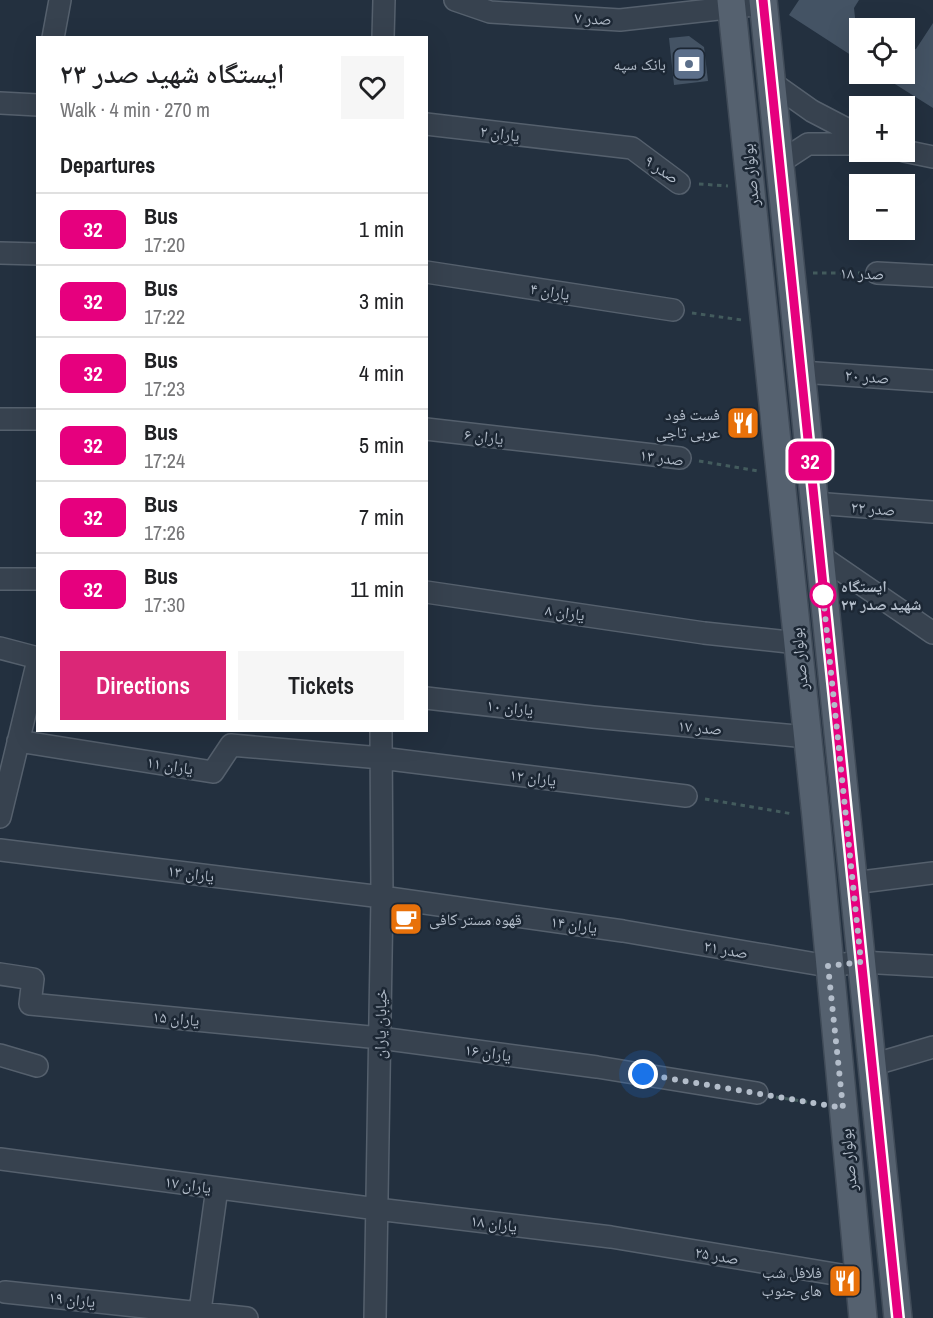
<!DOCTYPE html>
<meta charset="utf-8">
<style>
:root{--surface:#fff;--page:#f6f6f6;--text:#202124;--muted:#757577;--line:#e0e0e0;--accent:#db2777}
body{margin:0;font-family:"Archivo Narrow","Noto Naskh Arabic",sans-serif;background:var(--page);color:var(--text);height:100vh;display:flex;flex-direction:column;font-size:22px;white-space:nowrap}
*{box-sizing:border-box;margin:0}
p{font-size:20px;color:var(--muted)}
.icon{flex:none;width:33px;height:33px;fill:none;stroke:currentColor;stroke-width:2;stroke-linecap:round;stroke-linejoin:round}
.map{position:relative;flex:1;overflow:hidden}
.panel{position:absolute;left:36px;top:36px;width:392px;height:696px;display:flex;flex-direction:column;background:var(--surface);border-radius:0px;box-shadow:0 6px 24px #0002}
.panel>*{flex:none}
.badge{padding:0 12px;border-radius:9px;font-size:21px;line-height:39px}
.controls{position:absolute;left:849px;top:18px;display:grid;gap:12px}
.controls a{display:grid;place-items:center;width:66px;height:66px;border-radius:0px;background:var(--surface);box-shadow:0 6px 24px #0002;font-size:30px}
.you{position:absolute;width:30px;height:30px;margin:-15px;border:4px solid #fff;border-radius:50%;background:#1a73e8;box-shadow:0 0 0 9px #1a73e833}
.map>.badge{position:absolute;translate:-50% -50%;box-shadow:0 0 0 3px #fff}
h2{padding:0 24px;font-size:22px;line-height:54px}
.round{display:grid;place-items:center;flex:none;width:63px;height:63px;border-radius:0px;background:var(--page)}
.head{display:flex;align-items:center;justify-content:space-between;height:102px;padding:0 24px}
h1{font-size:28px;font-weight:600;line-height:45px}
.button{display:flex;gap:12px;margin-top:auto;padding:12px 24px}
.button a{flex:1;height:69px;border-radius:0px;background:var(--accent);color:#fff;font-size:24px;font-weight:600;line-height:69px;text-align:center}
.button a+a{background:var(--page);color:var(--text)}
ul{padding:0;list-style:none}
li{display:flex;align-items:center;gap:18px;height:72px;padding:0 24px;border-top:2px solid var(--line)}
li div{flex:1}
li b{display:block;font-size:22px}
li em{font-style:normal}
li .badge{min-width:66px;font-weight:700;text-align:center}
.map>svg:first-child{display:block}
</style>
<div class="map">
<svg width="933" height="1318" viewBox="0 0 933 1318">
<rect width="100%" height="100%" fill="#23303f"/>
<path fill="#445364" d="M799,0H859L854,8L856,27L860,30V61L789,15Z
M933,23V108L879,74H904V52L916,49Z
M689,36L704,47L708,81L674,85L669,38Z"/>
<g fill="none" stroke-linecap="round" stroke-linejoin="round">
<g stroke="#55606d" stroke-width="24">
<path id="minor" d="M455,0L490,12L620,20L764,4
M53,38L60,0
M383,38L384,0
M771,82L812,111L860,136
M0,103L38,105
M426,124L632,148L679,183
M904,151L933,157
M779,163L808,144H860
M0,253L38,254
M426,272L673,310
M877,273L933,276
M801,372L933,381
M0,419H38
M426,429L680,458
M814,503L933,512
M819,555L933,633
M0,579H38
M426,592L704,633L798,643
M0,648L38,658
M426,698L593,717L807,737
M18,741L213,772L231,745L381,758L686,796
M0,817L38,660
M0,850L382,897L623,931L828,966L861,962L933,966
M853,883L933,873
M0,974L33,979L30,1004L380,1038L597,1067L757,1093
M0,1055L37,1066
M872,1065L933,1047
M0,1159L377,1209L611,1237L859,1278
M5,1292L247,1318
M199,1318L217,1188
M375,1318L382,897L381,730"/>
</g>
<g stroke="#404b58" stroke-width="30">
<path id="major" d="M731,0L816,817L863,1318
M763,0L898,1318"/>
</g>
<path stroke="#435b5d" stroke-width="3" stroke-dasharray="4.5 4.5" stroke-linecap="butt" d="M699,184L728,186
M813,273H860
M692,313L742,320
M699,461L758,471
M705,799L793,814
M776,1097L820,1104"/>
<use href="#minor" stroke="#37424f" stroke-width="21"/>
<use href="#major" stroke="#55616f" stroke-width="27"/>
</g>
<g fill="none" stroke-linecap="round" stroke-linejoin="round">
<g stroke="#fff" stroke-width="14">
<path id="line" d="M763,0L898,1318"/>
</g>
<use href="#line" stroke="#e6007e" stroke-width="9"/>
<path stroke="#b3bdca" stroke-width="6" stroke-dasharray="0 10.8" d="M643,1074L843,1108L828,966L861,962L823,595"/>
</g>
<defs>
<g id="bank-square" transform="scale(1.725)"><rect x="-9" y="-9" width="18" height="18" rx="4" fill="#5c6f8a" stroke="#1c2734"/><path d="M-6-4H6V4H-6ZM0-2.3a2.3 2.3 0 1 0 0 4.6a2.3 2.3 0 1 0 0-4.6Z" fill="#fff"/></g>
<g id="restaurant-square" transform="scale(1.725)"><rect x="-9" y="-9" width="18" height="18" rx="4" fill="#e8710a" stroke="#1c2734"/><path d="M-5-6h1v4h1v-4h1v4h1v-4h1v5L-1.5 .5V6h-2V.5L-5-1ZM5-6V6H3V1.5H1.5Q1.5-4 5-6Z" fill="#fff"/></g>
<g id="cafe-square" transform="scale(1.725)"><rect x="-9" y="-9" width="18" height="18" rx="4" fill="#e8710a" stroke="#1c2734"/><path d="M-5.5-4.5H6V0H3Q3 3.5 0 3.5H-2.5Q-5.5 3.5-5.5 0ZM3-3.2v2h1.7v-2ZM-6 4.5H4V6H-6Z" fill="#fff"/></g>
</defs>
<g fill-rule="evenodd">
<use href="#bank-square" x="689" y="64"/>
<use href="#restaurant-square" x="743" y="423"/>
<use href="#cafe-square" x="406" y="919"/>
<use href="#restaurant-square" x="845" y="1281"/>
</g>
<circle fill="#fff" stroke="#e6007e" stroke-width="3" cx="823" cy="595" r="12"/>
<g text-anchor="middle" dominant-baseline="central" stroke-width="5" stroke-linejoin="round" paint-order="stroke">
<g font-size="16" fill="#b3bdca" stroke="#1c2734">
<text transform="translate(593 18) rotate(3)">صدر ۷</text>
<text transform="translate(500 133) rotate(7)">یاران ۲</text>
<text transform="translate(662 169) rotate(34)">صدر ۹</text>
<text transform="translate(750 175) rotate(-96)">بولوار صدر</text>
<text transform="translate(862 273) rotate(1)">صدر ۱۸</text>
<text transform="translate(550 291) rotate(9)">یاران ۴</text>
<text transform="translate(867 376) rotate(4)">صدر ۲۰</text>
<text transform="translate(484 436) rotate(7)">یاران ۶</text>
<text transform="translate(662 457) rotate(7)">صدر ۱۳</text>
<text transform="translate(873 508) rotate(4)">صدر ۲۲</text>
<text transform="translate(565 612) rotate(8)">یاران ۸</text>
<text transform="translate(799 659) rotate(-96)">بولوار صدر</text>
<text transform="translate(510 707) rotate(6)">یاران ۱۰</text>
<text transform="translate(700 727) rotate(5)">صدر ۱۷</text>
<text transform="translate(170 765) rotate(9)">یاران ۱۱</text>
<text transform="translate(533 777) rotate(7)">یاران ۱۲</text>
<text transform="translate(191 873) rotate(7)">یاران ۱۳</text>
<text transform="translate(574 924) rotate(8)">یاران ۱۴</text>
<text transform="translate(726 949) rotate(10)">صدر ۲۱</text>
<text transform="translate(176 1018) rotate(5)">یاران ۱۵</text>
<text transform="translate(380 1024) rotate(-89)">خیابان یاران</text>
<text transform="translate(488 1052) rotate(8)">یاران ۱۶</text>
<text transform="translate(848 1160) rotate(-96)">بولوار صدر</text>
<text transform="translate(188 1184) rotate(8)">یاران ۱۷</text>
<text transform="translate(494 1223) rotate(7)">یاران ۱۸</text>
<text transform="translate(717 1255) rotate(9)">صدر ۲۵</text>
<text transform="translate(72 1299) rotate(6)">یاران ۱۹</text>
</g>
<g font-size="16" fill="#b3bdca" stroke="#1c2734" text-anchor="end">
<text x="666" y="64">بانک سپه</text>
<text x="720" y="414">فست فود<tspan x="720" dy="18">عربی تاجی</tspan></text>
<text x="429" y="919" text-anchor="start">قهوه مستر کافی</text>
<text x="822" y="1272">فلافل شب<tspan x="822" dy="18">های جنوب</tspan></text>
</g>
<g font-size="16" font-weight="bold" fill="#b3bdca" stroke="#1c2734" text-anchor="start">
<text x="841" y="586">ایستگاه<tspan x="841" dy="18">شهید صدر ۲۳</tspan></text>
</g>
</g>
</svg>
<div class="controls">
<a><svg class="icon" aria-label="locate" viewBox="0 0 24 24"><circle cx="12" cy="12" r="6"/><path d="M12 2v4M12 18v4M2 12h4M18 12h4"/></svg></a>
<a>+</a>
<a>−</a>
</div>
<div class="you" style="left:643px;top:1074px"></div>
<b class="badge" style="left:810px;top:461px;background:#e6007e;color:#fff">32</b>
<section class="panel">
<div class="head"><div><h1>ایستگاه شهید صدر ۲۳</h1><p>Walk · 4 min · 270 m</p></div><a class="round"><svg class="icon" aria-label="heart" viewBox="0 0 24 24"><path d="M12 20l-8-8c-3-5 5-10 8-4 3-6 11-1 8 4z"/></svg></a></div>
<h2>Departures</h2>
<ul>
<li><span class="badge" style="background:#e6007e;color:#fff">32</span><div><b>Bus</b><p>17:20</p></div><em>1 min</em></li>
<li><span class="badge" style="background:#e6007e;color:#fff">32</span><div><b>Bus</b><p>17:22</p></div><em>3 min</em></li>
<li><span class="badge" style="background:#e6007e;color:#fff">32</span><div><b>Bus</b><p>17:23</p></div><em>4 min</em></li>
<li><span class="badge" style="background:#e6007e;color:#fff">32</span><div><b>Bus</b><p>17:24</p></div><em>5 min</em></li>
<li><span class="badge" style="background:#e6007e;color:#fff">32</span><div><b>Bus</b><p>17:26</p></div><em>7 min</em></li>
<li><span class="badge" style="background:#e6007e;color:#fff">32</span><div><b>Bus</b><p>17:30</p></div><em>11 min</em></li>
</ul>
<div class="button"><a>Directions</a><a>Tickets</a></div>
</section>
</div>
